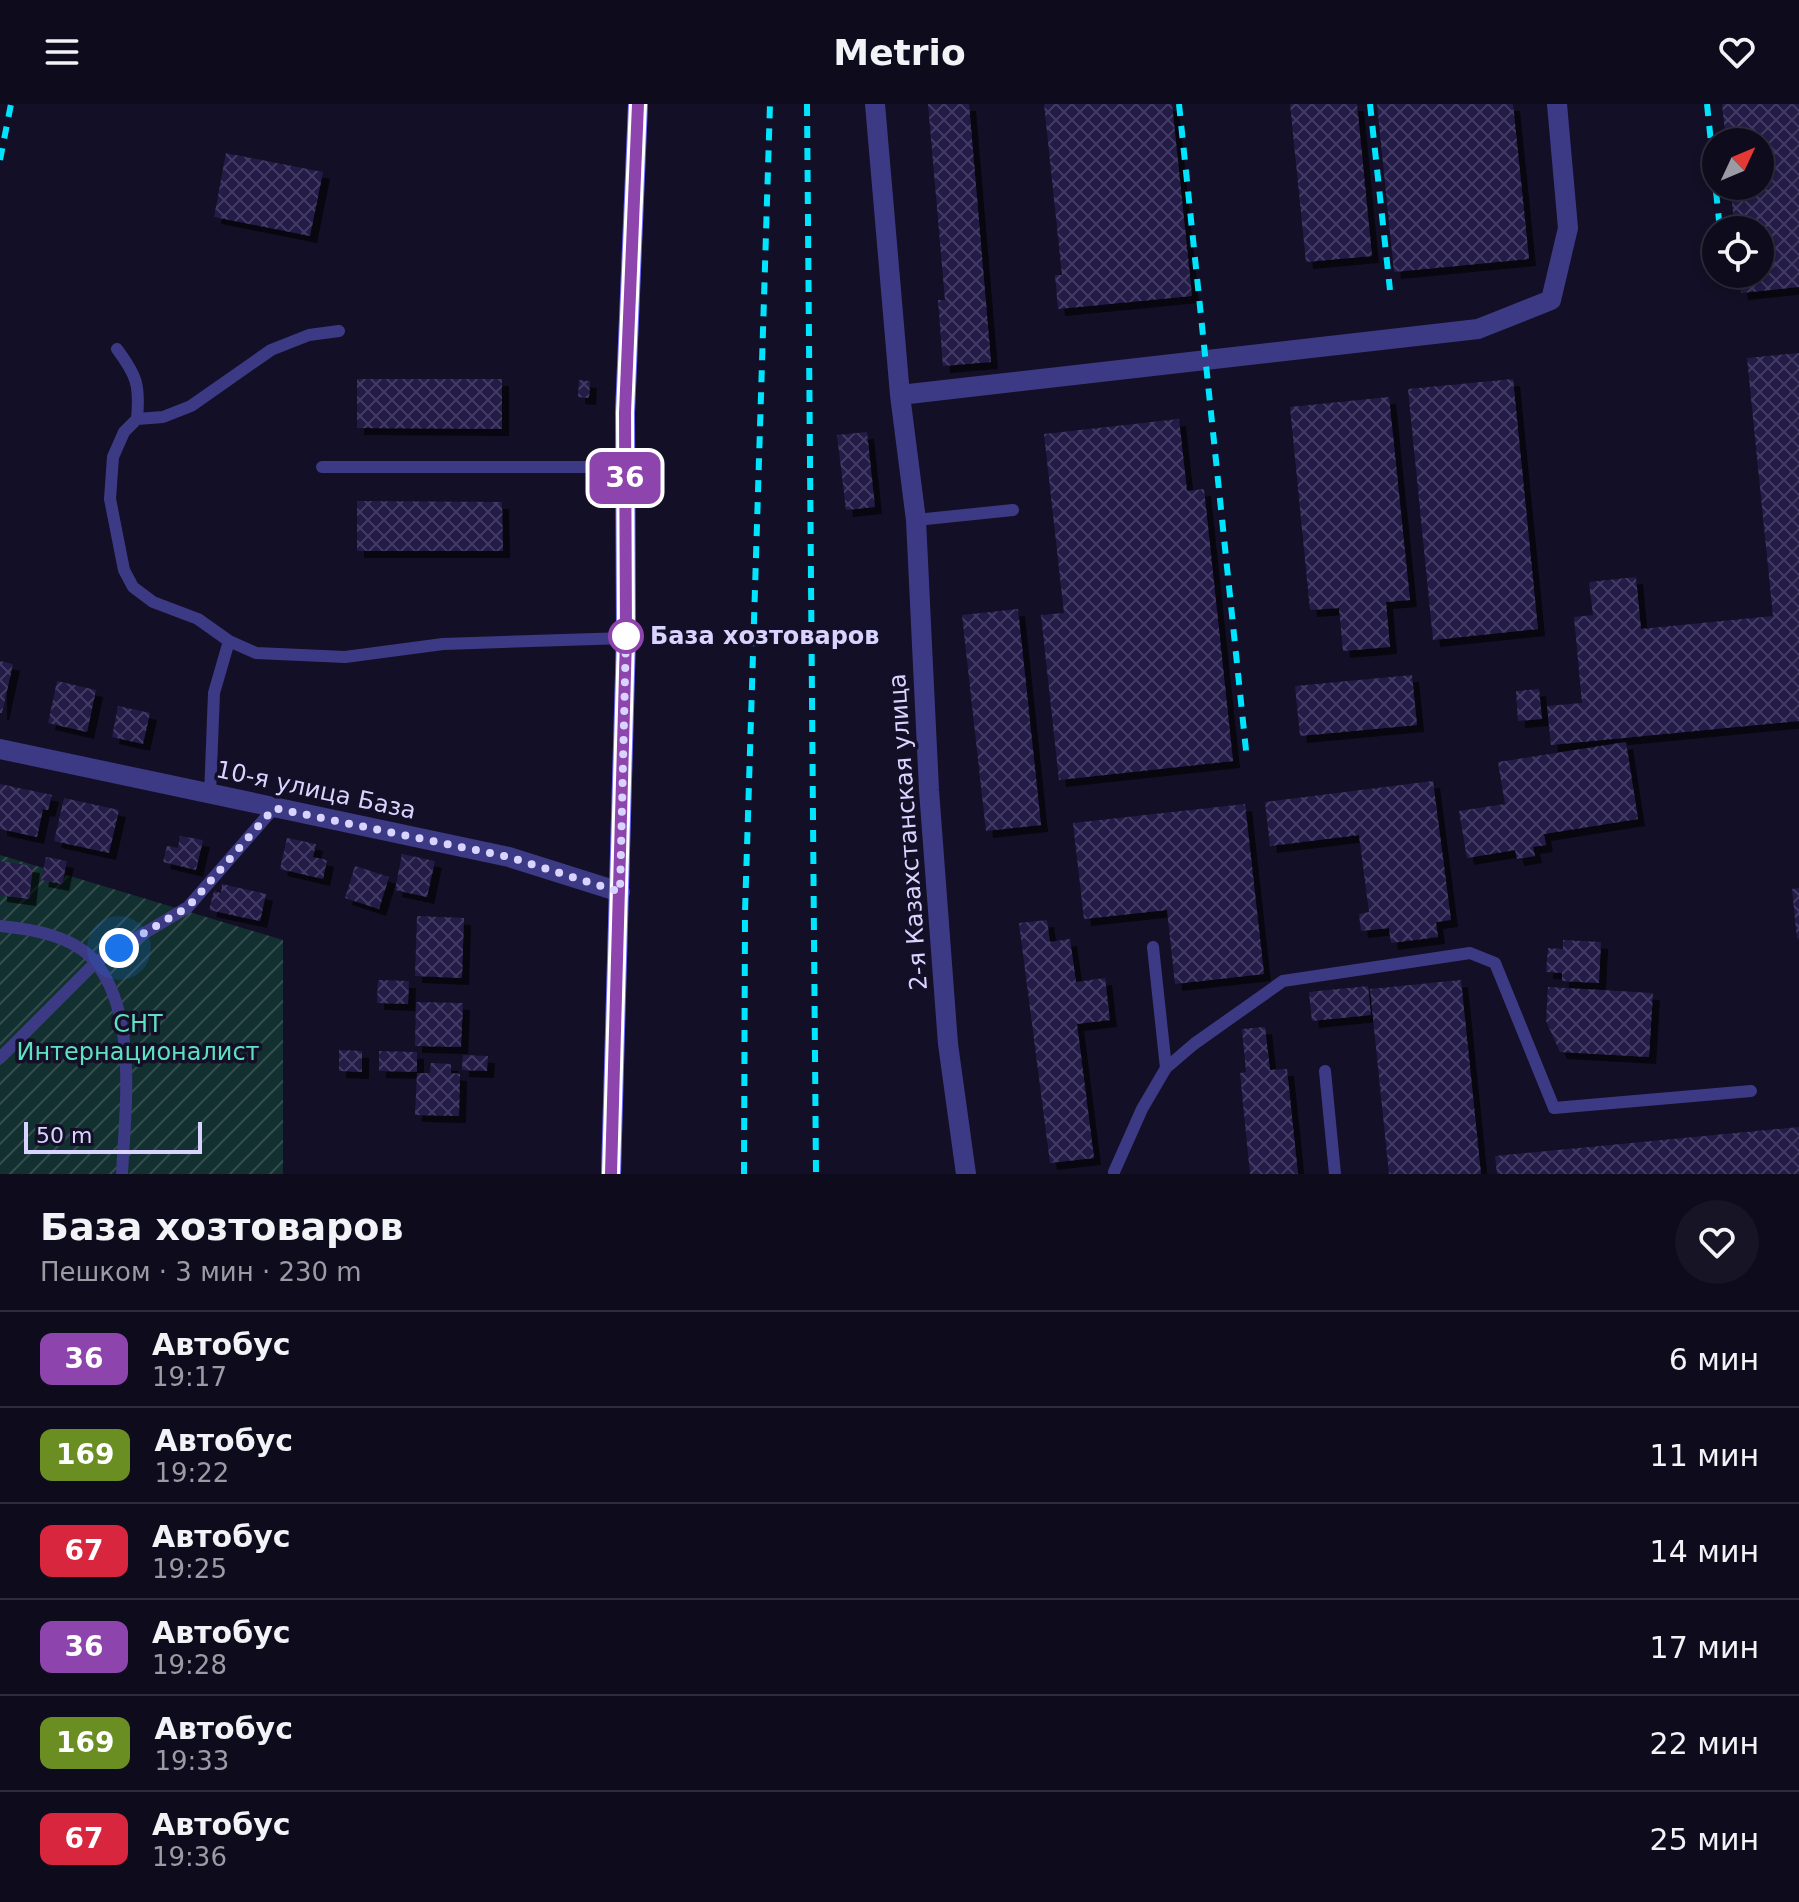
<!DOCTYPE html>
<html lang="ru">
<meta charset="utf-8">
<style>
:root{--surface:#0e0b1c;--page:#171425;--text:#f1f3f6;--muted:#9b9ba3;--line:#2e2b3b}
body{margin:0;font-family:"DejaVu Sans",sans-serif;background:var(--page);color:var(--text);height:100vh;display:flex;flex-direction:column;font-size:30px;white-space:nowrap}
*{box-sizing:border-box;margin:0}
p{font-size:26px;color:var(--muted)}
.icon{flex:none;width:44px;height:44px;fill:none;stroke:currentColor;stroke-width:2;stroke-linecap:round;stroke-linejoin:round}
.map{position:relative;height:1070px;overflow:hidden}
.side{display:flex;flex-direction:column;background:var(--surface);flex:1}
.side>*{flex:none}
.badge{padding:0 16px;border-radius:12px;font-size:28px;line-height:52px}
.needle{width:52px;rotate:46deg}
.fabs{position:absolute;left:1702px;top:24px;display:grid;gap:16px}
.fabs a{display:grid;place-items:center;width:72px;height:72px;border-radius:50%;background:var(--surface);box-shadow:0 4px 12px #0003,0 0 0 2px var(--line);font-size:40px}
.scale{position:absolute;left:24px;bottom:20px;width:178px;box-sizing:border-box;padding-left:8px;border:4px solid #d9d4ff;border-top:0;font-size:22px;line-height:28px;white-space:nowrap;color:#d9d4ff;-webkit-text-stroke:6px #130f26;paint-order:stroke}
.you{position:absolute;width:40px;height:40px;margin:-20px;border:6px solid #fff;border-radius:50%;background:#1a73e8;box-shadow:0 0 0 12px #1a73e833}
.map>.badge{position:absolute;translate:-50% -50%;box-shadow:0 0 0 4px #fff}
.round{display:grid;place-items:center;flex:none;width:84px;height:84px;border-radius:42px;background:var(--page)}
.head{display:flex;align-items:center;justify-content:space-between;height:136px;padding:0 40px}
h1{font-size:38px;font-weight:600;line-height:60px}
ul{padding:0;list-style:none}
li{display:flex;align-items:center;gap:24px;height:96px;padding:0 40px;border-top:2px solid var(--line)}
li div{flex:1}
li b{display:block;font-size:30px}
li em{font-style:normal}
li .badge{min-width:88px;font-weight:700;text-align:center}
header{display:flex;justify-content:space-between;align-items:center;height:104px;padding:0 40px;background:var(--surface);font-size:36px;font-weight:600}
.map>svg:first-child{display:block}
</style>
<header><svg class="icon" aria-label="menu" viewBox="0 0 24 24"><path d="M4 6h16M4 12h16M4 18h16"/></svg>Metrio<svg class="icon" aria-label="heart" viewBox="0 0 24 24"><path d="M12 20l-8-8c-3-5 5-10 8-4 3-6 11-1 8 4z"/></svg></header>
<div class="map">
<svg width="1799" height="1070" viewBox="0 0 1799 1070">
<defs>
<pattern id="garden-furrows" width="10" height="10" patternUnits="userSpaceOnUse" patternTransform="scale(2)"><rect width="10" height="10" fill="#12302f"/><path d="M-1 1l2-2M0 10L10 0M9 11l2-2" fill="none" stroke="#344d4e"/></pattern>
<pattern id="building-cross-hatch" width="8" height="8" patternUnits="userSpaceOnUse" patternTransform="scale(2)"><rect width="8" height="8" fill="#241b47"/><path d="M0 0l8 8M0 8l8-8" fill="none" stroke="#433b63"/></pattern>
<filter id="shadow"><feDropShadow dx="7" dy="7" stdDeviation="0" flood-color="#0009"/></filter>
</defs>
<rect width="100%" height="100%" fill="#130f26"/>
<path fill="url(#garden-furrows)" d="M0,751L283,836V1070H0Z"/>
<path fill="url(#building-cross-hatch)" filter="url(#shadow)" d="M928,0H969L991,258L943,262L938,196H945Z
M1044,0H1172L1192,192L1058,205L1055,171H1062Z
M1290,0H1357L1372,152L1306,158Z
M1377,0H1513L1529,155L1394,168Z
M1722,0H1799V183L1741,189L1739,170H1760V126H1735L1730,82H1760V38H1726Z
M226,49L323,68L310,132L214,113Z
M1799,249V617L1551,641L1547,602L1582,599L1574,513L1593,511L1589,478L1636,473L1641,525L1773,512L1747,254Z
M357,275H502V325L357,324Z
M1513,275L1538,525L1433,536L1408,285Z
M579,276L590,277L589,294L578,293Z
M1389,293L1410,496L1386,498L1390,543L1343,547L1339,504L1310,506L1290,303Z
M1179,315L1187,387L1204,385L1233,657L1059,676L1041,511L1064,509L1044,330Z
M867,328L875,403L846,406L837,331Z
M357,397L502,398L503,447H357Z
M1018,505L1041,721L986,727L962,511Z
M0,557L13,560L2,609H0Z
M1412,571L1417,621L1300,632L1295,582Z
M57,577L96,586L87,628L48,619Z
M1539,585L1542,615L1518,617L1516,587Z
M118,602L150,609L143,640L112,633Z
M1626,638L1638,715L1544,730L1546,741L1533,743L1535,752L1517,755L1515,746L1467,754L1459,707L1505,700L1498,658Z
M1433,677L1451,816L1436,818L1438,833L1391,839L1389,824L1361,827L1359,810L1369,808L1359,731L1270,742L1265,698Z
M0,680L52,691L48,706L43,705L37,733L0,725Z
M64,694L119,706L109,749L54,737Z
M1245,700L1264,870L1175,880L1167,806L1084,815L1073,719Z
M180,732L203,736L196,766L163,758L167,742L178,744Z
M287,734L316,740L313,753L327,756L323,775L280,765Z
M402,750L435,757L427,793L395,786Z
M46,753L67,757L62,780L41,776Z
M0,757L33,762L29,795L0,791Z
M355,762L389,773L379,805L345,794Z
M222,780L266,790L260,817L209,806L214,787L221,789Z
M1799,784V834L1797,835L1792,785Z
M417,812L464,814L462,874L415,872Z
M1047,816L1050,838L1070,835L1076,878L1105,874L1110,916L1077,920L1094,1054L1050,1059L1019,819Z
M1563,836L1601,838L1599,879L1562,877V869L1546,868L1548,844L1563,845Z
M378,876L409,877L408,900L377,899Z
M1461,876L1481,1070H1389L1370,885Z
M1368,882L1371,911L1312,917L1309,888Z
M1548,883L1653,889L1649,953L1560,948L1546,917Z
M416,898L463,899L461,943L415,942Z
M1265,923L1270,966L1287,965L1298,1070H1250L1240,969L1246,968L1242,925Z
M339,946L362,947V968L339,967Z
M379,947L417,948V968L379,967Z
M463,951L488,952L487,967L462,966Z
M431,959L451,960V969L460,970L459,1012L415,1011L417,969H430Z
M1799,1023V1070H1497L1495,1052Z"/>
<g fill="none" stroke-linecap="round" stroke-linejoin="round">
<path stroke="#3d3a85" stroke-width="12" d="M339,227L309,231L271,246L191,302L163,313L137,315L124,328L113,353L110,395L124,466L133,483L153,498L198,515L229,537L256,549L345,553L443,540L626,534
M117,245C137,272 140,281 137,315
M322,363H625
M916,416L1013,406
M210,691L214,589L229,537
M0,822C32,825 75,832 96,859C138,912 125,1007 122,1070
M1153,843L1166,964
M0,954L96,858L188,803L274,704
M1325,967L1335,1070
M1114,1068L1142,1005L1166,964L1194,940L1283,877L1470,849L1495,859L1554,1004L1751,987"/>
<path stroke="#3d3a85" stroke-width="20" d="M875,0L900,291L916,416L929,686L948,940L966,1070
M900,291L1478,225L1551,196L1568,124L1557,0
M0,645L509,753L620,788"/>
<path stroke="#6f6bff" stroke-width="20" d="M611,1070L626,534L625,309L638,0"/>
<path stroke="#00e5ff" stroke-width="6" stroke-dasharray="12 10" stroke-linecap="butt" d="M807,0L816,1070
M1179,0L1247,656
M1370,0L1390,186
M1707,0L1720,126
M0,56L11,0
M744,1070L745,808L770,0"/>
</g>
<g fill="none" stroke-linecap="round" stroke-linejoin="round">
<g stroke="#fff" stroke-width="18">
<path id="line" d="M611,1070L626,534L625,309L638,0"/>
</g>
<use href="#line" stroke="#8e44ad" stroke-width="12"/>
<path stroke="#d9d4ff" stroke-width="8" stroke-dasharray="0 14.4" d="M119,844L188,803L274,704L509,753L620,788L626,532"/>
</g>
<circle fill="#fff" stroke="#8e44ad" stroke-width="4" cx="626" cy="532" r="16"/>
<g text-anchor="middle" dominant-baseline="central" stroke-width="7" stroke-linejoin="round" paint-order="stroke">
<g font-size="24" font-weight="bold" fill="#d9d4ff" stroke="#130f26" text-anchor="start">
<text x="650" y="532">База хозтоваров</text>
</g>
<g font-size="24" fill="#d9d4ff" stroke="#130f26">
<text transform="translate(316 686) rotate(12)">10-я улица База</text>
<text transform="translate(908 728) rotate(-94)">2-я Казахстанская улица</text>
</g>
<g font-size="24" fill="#5fe0c0" stroke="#130f26">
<text x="138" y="920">СНТ<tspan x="138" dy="28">Интернационалист</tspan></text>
</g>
</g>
</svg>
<div class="fabs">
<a><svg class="needle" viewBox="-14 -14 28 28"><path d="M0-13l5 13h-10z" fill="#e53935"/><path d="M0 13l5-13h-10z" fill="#9b9ba3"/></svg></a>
<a><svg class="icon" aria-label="locate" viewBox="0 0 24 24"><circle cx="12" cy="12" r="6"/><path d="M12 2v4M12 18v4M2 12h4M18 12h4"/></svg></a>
</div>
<div class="scale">50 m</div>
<div class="you" style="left:119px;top:844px"></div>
<b class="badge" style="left:625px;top:374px;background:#8e44ad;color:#fff">36</b>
</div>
<section class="side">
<div class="head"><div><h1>База хозтоваров</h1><p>Пешком · 3 мин · 230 m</p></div><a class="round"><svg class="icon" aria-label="heart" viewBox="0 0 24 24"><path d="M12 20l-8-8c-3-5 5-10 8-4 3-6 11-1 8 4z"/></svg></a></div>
<ul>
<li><span class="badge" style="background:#8e44ad;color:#fff">36</span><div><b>Автобус</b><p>19:17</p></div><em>6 мин</em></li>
<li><span class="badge" style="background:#6b8e23;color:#fff">169</span><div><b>Автобус</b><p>19:22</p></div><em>11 мин</em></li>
<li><span class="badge" style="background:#d7263d;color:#fff">67</span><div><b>Автобус</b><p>19:25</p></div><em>14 мин</em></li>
<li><span class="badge" style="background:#8e44ad;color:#fff">36</span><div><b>Автобус</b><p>19:28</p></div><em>17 мин</em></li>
<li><span class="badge" style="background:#6b8e23;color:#fff">169</span><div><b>Автобус</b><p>19:33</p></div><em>22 мин</em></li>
<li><span class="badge" style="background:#d7263d;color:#fff">67</span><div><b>Автобус</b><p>19:36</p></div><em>25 мин</em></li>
</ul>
</section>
